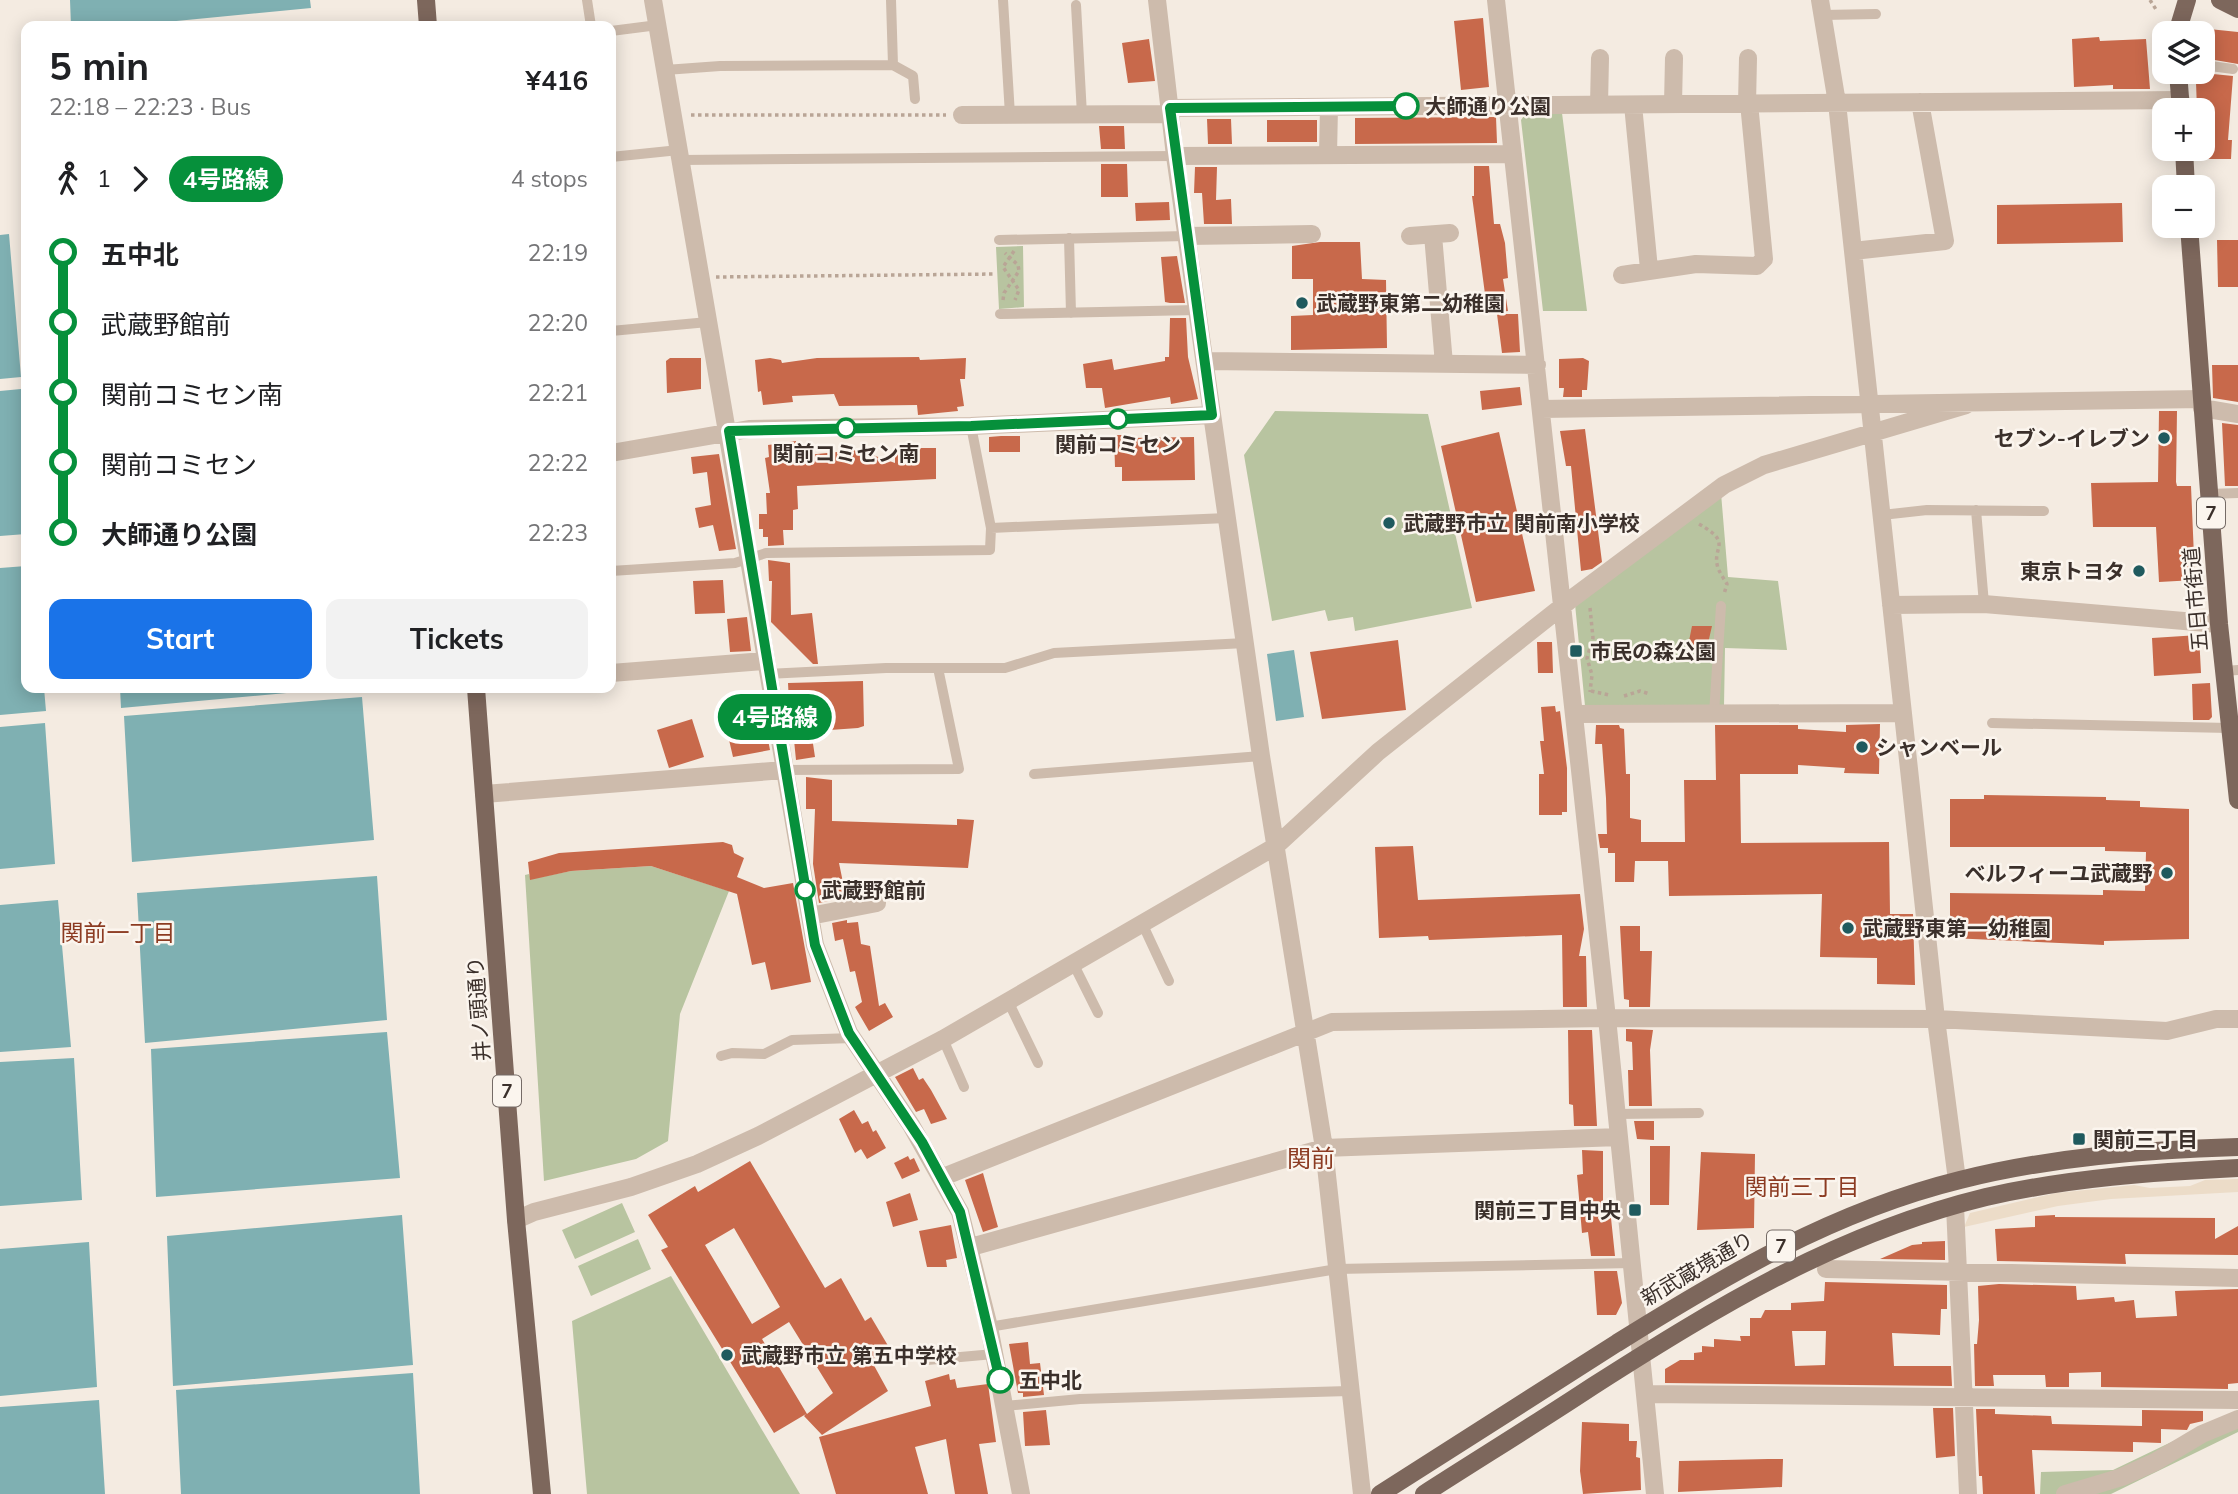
<!DOCTYPE html>
<meta charset="utf-8">
<style>
:root{--surface:#fff;--page:#f2f2f2;--text:#202124;--muted:#757577;--accent:#1a73e8}
body{margin:0;font-family:Mulish,"Noto Sans JP",sans-serif;background:var(--page);color:var(--text);height:100vh;display:flex;flex-direction:column;font-size:26px;white-space:nowrap}
*{box-sizing:border-box;margin:0}
p{font-size:23px;color:var(--muted)}
.icon{flex:none;width:38px;height:38px;fill:none;stroke:currentColor;stroke-width:2;stroke-linecap:round;stroke-linejoin:round}
.map{position:relative;flex:1;overflow:hidden}
.details{position:absolute;left:21px;top:21px;width:595px;height:672px;display:flex;flex-direction:column;background:var(--surface);border-radius:14px;box-shadow:0 4px 18px #0003}
.details>*{flex:none}
.badge{padding:0 14px;border-radius:23px;font-size:24px;line-height:46px}
.fabs{position:absolute;left:2152px;top:21px;display:grid;gap:14px}
.fabs a{display:grid;place-items:center;width:63px;height:63px;border-radius:14px;background:var(--surface);box-shadow:0 4px 18px #0003;font-size:35px}
.map>.badge{position:absolute;translate:-50% -50%;box-shadow:0 0 0 4px #fff}
.legs{display:flex;align-items:center;gap:10px;height:77px;padding:0 28px;font-size:23px}
.legs p{margin-inline-start:auto}
.summary{display:flex;align-items:center;justify-content:space-between;height:119px;padding:0 28px}
h1{font-size:38px;font-weight:700;line-height:52px}
.cta{display:flex;gap:14px;margin-top:auto;padding:14px 28px}
.cta a{flex:1;height:80px;border-radius:14px;background:var(--accent);color:#fff;font-size:28px;font-weight:700;line-height:80px;text-align:center}
.cta a+a{background:var(--page);color:var(--text)}
ul{padding:0 28px;list-style:none}
li{display:flex;align-items:center;gap:24px;height:70px;font-size:26px}
li i{display:grid;place-items:center;width:10px;height:100%;margin:0 9px;background:currentColor}
li i::after{content:'';width:18px;height:18px;margin:-9px;border:5px solid;border-radius:50%;background:var(--surface)}
li p{margin-inline-start:auto}
li:first-child i{background:linear-gradient(#0000 50%,currentColor 0)}
li:last-child i{background:linear-gradient(currentColor 50%,#0000 0)}
.map>svg:first-child{display:block}
</style>
<div class="map">
<svg width="2238" height="1494" viewBox="0 0 2238 1494">
<rect width="100%" height="100%" fill="#f4ebe1"/>
<path fill="#b8c4a0" d="M1526,113H1562L1587,311H1543L1521,120Z
M1023,246L1024,307L999,309L996,247Z
M1275,411L1428,414L1472,608L1355,631L1353,617L1328,621L1325,610L1272,621L1244,455Z
M1721,493L1728,577L1778,581L1787,650L1725,648L1724,706H1585L1575,604Z
M651,866L729,891L680,1014L668,1141L636,1159L544,1181L525,875L529,874L531,879L571,871Z
M622,1203L635,1232L575,1259L562,1230Z
M638,1239L651,1269L591,1296L578,1266Z
M671,1276L800,1494H587L572,1321Z
M2238,1410V1432L2111,1494H2040L2041,1472L2113,1470Z"/>
<path fill="#ecdcc8" d="M2238,1179V1192L2111,1199L2058,1206L1964,1227L1970,1213L2056,1193L2134,1185L2150,1188L2190,1186L2205,1180Z"/>
<path fill="#7fb0b2" d="M70,0H310L311,8L125,26H71Z
M9,234L21,377L0,379V235Z
M21,389L26,457V534L0,536V391Z
M26,566V688H44L46,711L0,715V568Z
M1294,650L1304,717L1276,721L1267,654Z
M120,688H341L121,708Z
M362,697L374,840L132,862L124,716Z
M45,723L55,864L0,869V727Z
M377,876L387,1020L145,1043L137,893Z
M58,900L71,1047L0,1052V905Z
M387,1032L400,1178L156,1197L151,1049Z
M74,1058L82,1200L0,1206V1062Z
M402,1215L413,1365L173,1386L167,1236Z
M89,1242L97,1387L0,1396V1249Z
M413,1373L420,1494H181L176,1390Z
M99,1400L105,1494H0V1407Z"/>
<path fill="#c8694b" fill-rule="evenodd" d="M1483,18L1489,87L1461,90L1454,21Z
M2209,29L2238,32V64L2203,58V33Z
M2099,37L2100,41L2146,39L2150,89H2113V85L2074,87L2072,39Z
M1149,39L1155,81L1128,83L1122,43Z
M2203,73L2233,76L2228,140H2232L2231,159H2203V110H2197L2196,82L2203,83Z
M1496,117L1497,143L1355,144V118Z
M1207,119H1231L1232,144H1208Z
M1267,120H1317V142H1267Z
M1099,126H1124L1125,149H1101Z
M1101,164H1127L1128,197H1101Z
M1474,166H1489L1494,224H1500L1505,243L1508,278L1503,279L1508,311L1484,314L1482,294H1485L1472,196H1474Z
M1195,167H1217L1216,200L1231,199L1232,224H1204L1202,193H1194Z
M1169,202L1170,220L1136,221L1135,203Z
M2122,203L2123,242L1997,244V205Z
M2217,240H2238V287H2218Z
M1320,242H1360L1362,279L1386,280L1387,348L1291,350V316L1313,315V279H1292V246Z
M1177,256L1185,303H1170L1165,302L1161,257Z
M1497,314H1518L1520,352L1502,353Z
M1170,318H1186L1188,357L1198,399L1171,404L1170,397L1105,408L1102,388H1086L1083,364L1112,359L1114,370L1165,361V357H1169Z
M919,357L920,360L966,358L965,379H960L964,406L957,407L958,411L918,415L917,405L839,406L834,394L792,396L793,402L763,405L761,391L758,392L755,360L770,358L781,360L782,363L817,358Z
M670,358H701V389L667,393L666,361Z
M1583,358L1589,361L1587,390H1582V397H1563L1564,388H1559V359Z
M2212,365H2238V402L2213,398Z
M1520,387L1522,405L1482,410L1480,391Z
M2159,411H2177L2176,482L2177,486H2191L2195,580L2159,582L2156,527H2093L2091,483L2158,482Z
M2222,423L2238,425V486H2225Z
M1585,429L1602,562L1592,569L1581,571L1571,466H1566L1560,431Z
M1499,432L1535,591L1476,602L1441,446Z
M1114,435H1129V438L1194,437L1195,480L1122,481V467H1115Z
M1001,436H1020V452H989V437Z
M796,441L797,456L867,449V453L895,463V448H936V479L797,486L798,509L793,510V530H783L784,545L768,546V537H763V529H759V514H767L766,493H770L765,458L769,457L768,445Z
M719,454L736,549L719,551L713,525L699,528L695,508L711,505L707,472L693,474L691,457Z
M768,560L790,563L791,615L812,613L818,664H813L771,622L772,581H769Z
M723,580L725,613L695,614L693,581Z
M747,617L751,651L730,652L727,619Z
M1692,626H1712L1706,652L1687,651Z
M2199,635L2201,673L2154,676L2152,638Z
M1398,640L1406,710L1322,719L1310,652Z
M1537,642H1552L1553,673H1538Z
M863,681L864,726L858,728L830,730L829,707L792,709V703H789L788,683Z
M2210,683L2212,717L2209,720H2193L2192,684Z
M1555,706L1556,712L1560,711L1567,768V812H1562V815H1539V774H1544L1540,741H1544L1541,707Z
M692,719L704,757L669,768L657,730Z
M764,719L770,750L733,757L726,727Z
M1880,724L1879,774L1844,773L1845,768L1798,765V774H1740L1741,843L1889,842L1890,914H1913L1915,985L1877,984V958L1820,957L1822,894L1669,896L1668,861H1635L1634,882H1615V853H1608V848H1600L1598,834H1607L1606,798L1602,744H1595L1596,725H1619L1620,728L1624,729L1626,774H1630V818L1641,820V842H1685L1684,780H1716L1715,725H1798V729L1846,732V725Z
M812,737L815,757L796,760L794,740Z
M806,777L832,780V821L957,825V819L974,820L968,868L839,863L846,897L819,903L813,864L815,809H806Z
M1984,795L2106,797V800L2140,801V807L2189,809V939L2104,941V945L1950,938V893L2103,895V890L2145,891L2146,852L2105,851V847H1950V799H1984Z
M723,842L732,845L734,853L744,858L737,877L764,888L793,883L811,982L771,990L765,962L752,965L737,894L651,866L571,871L530,880L528,862L559,853Z
M1413,846L1418,900L1580,894L1584,929L1579,956H1586L1587,1007H1563L1562,935L1429,940L1428,936L1379,938L1375,847Z
M847,920V923L858,922L861,944L870,946L879,1006L885,1003L893,1017L869,1031L855,1007L862,1002L855,971L850,972L843,939L835,941L832,923Z
M1620,926H1640V951H1652L1650,1007H1629V1000L1624,999Z
M1626,1029L1653,1030L1650,1050L1652,1106H1629L1628,1070H1633L1632,1042L1626,1041Z
M1568,1030H1592L1597,1126H1574L1573,1105L1569,1104Z
M913,1068L919,1080L923,1078L931,1090L947,1119L931,1124L924,1109L916,1112L895,1077Z
M854,1110L862,1124L868,1121L873,1132L876,1130L886,1148L867,1159L861,1149L855,1153L839,1119Z
M1634,1121H1654V1140L1637,1139Z
M1650,1146H1670L1669,1205H1650Z
M1582,1150L1603,1151V1202L1607,1219L1611,1218L1615,1256H1591L1588,1232L1582,1233L1577,1175L1583,1174Z
M1701,1152L1755,1154L1754,1228L1697,1230Z
M908,1156L910,1160L914,1158L920,1171L902,1179L894,1163Z
M750,1161L825,1288L841,1278L865,1321L871,1317L890,1349L871,1360L888,1391L822,1435L804,1416L806,1414L774,1433L661,1250L668,1247L648,1215L695,1186L698,1192ZM734,1228L780,1307L752,1324L705,1245ZM789,1322L833,1393L807,1414L762,1339Z
M983,1173L998,1227L983,1232L965,1180Z
M910,1193L918,1220L893,1227L886,1202Z
M2055,1215V1217L2215,1218V1239L2238,1226V1255L2125,1254L2126,1264L1997,1261L1995,1229L2035,1227V1216Z
M951,1225L957,1258L946,1260L947,1267H927L919,1231Z
M1945,1241V1260L1880,1259L1912,1245L1922,1244V1242Z
M1594,1271H1617L1622,1303L1616,1315H1597Z
M1825,1282L1947,1285V1309H1941L1940,1335L1892,1333L1894,1366H1951L1952,1386L1665,1383V1369L1680,1360H1694V1353L1702,1352V1346L1714,1347V1339L1741,1341L1740,1336H1750V1318H1761L1765,1310H1791V1303L1824,1301ZM1792,1331H1826L1825,1365L1795,1366Z
M1999,1284L2076,1286L2077,1300L2114,1297L2115,1302L2134,1300L2136,1318L2177,1316L2175,1291L2238,1289V1383L2228,1384V1389L2101,1387V1372L2069,1373V1387H2046L2045,1375H1993L1994,1386H1975L1974,1344H1977L1979,1320L1978,1286Z
M1028,1342L1030,1364L1040,1363L1044,1395L1023,1397V1393H1018L1009,1344Z
M949,1374L950,1380L955,1379L957,1388L988,1384L996,1442L979,1444L988,1494H955L946,1439L915,1447L928,1494H836L819,1437L931,1406L925,1381Z
M1933,1408H1953L1955,1456L1936,1458Z
M1976,1409H1995V1414L2051,1416L2052,1424L2142,1426V1410L2203,1411V1421L2190,1424L2187,1430L2161,1429V1443L2133,1442V1452L2032,1450L2035,1494H1983L1982,1476H1979Z
M1046,1410L1050,1445L1025,1446L1023,1412Z
M1582,1422L1629,1424V1441H1637L1636,1457L1640,1458L1641,1490L1583,1494L1580,1471Z
M1768,1459H1783L1782,1487L1678,1492L1679,1461Z"/>
<g fill="none" stroke-linecap="round" stroke-linejoin="round">
<path stroke="#b9a596" stroke-width="3.5" stroke-dasharray="3.5 3.5" stroke-linecap="butt" d="M2150,0L2157,11
M691,115H946
M1014,251L1003,267L1019,290L1015,300
M716,277L994,274
M1003,300L1004,293L1019,271L1018,265L1005,253
M1699,524C1734,544 1711,546 1718,568C1720,573 1724,579 1727,584L1724,594
M1590,608L1593,638L1587,658L1592,675L1590,692
M1591,691L1609,695
M1624,696L1640,691L1650,694"/>
<path stroke="#cdbbac" stroke-width="10" d="M587,0L591,26
M1003,0L1010,115
M1076,5L1082,115
M1823,15L1876,14
M611,31L658,25
M893,65L913,76L915,99
M2203,65L2233,69
M665,70L720,66L893,65L891,0
M611,157L679,150
M681,160L1175,156
M1069,238L1071,313
M999,240L1187,236
M1000,314L1197,310
M611,331L708,322
M2209,494L2238,493
M1976,510L1984,604
M1882,515L1927,510L2044,511
M991,528L1227,518
M611,571L735,563L766,553L990,550L991,528L971,426
M2224,671L2238,670
M767,674L886,668H1005L1054,653L1245,643
M1714,714L1721,606
M1992,723L2229,728
M784,770L959,769L938,668
M1034,774L1261,756
M1142,923L1169,981
M1073,963L1098,1013
M1008,1001L1038,1063
M943,1039L964,1087
M721,1056L732,1053L764,1054L792,1040L853,1038
M1617,1114L1699,1113
M989,1327L1337,1269L1632,1263
M927,1360L994,1354
M1005,1406L1080,1399L1349,1391"/>
<path stroke="#cdbbac" stroke-width="18" d="M653,0L815,945L849,1033L911,1125L960,1212L989,1327L1021,1494
M1157,0L1175,156L1261,756L1324,1148L1362,1494
M1496,0L1607,1018L1655,1494
M1820,0L1837,103L1936,1019L1957,1180
M1673,104L1674,58
M1747,104L1748,58
M1599,105L1600,58
M1633,105L1649,269
M1170,108L2181,100
M962,115L1170,114
M1328,155L1329,107
M1175,156L1513,154
M1433,235L1444,364
M1187,236L1312,234
M1410,236L1450,233
M1853,251L1945,241L1920,102
M1622,275L1696,264L1757,266L1764,259L1749,103
M1205,361L1537,365
M2202,408L2238,414
M1541,409L2202,399
M611,453L749,429L971,426L1212,415
M1891,605L1984,604L2219,624
M611,673L765,661
M1574,714L1903,713
M484,794L784,770
M810,916L877,903
M943,1177L1332,1022L1607,1018L1936,1019L2167,1031L2216,1019H2238
M1955,1206L1968,1494
M516,1220L534,1212L631,1187L697,1164L758,1136L943,1039L1276,846L1378,752L1574,597L1724,485L1764,465L1966,405
M971,1247L1324,1148L1619,1137
M1826,1269L2238,1278
M1645,1394L2238,1400
M2065,1494L2122,1477L2155,1462L2202,1434L2238,1419"/>
<path stroke="#7d675c" stroke-width="18" d="M426,0L428,26
M2220,0L2238,9
M2177,33L2187,0
M2178,72L2181,110
M2184,149L2186,187
M2189,226L2219,624L2238,800
M476,688L516,1220L542,1494
M1380,1494C1459,1443 1538,1393 1617,1343C1726,1275 1834,1211 1960,1180C2052,1157 2143,1150 2238,1147
M1424,1494C1480,1458 1537,1423 1593,1386C1720,1305 1838,1233 1986,1197C2069,1178 2154,1172 2238,1168"/>
</g>
<g fill="none" stroke-linecap="round" stroke-linejoin="round">
<g stroke="#fff" stroke-width="16">
<path id="line-1" d="M1000,1380L960,1212L922,1142L849,1033L815,945L729,431L971,426L1212,415L1170,108L1406,106"/>
</g>
<use href="#line-1" stroke="#06903b" stroke-width="10"/>
</g>
<g fill="#fff" stroke="#06903b" stroke-width="3.5">
<circle cx="1406" cy="106" r="12"/>
<circle cx="1118" cy="419" r="9"/>
<circle cx="846" cy="428" r="9"/>
<circle cx="805" cy="890" r="9"/>
<circle cx="1000" cy="1380" r="12"/>
</g>
<g fill="#1f5a5e" stroke="#fbf5ee" stroke-width="2.5">
<circle cx="1302" cy="303" r="7"/>
<circle cx="2164" cy="438" r="7"/>
<circle cx="1389" cy="523" r="7"/>
<circle cx="2139" cy="571" r="7"/>
<rect x="1569" y="644" width="14" height="14" rx="3.5"/>
<circle cx="1862" cy="747" r="7"/>
<circle cx="2167" cy="873" r="7"/>
<circle cx="1848" cy="928" r="7"/>
<rect x="2072" y="1132" width="14" height="14" rx="3.5"/>
<rect x="1628" y="1203" width="14" height="14" rx="3.5"/>
<circle cx="727" cy="1355" r="7"/>
</g>
<g text-anchor="middle" dominant-baseline="central" stroke-width="5" stroke-linejoin="round" paint-order="stroke">
<g fill="#fbf5ee" stroke="#756b66" stroke-width="2">
<rect x="2197" y="497.5" width="28" height="31" rx="5"/>
<rect x="493" y="1075.5" width="28" height="31" rx="5"/>
<rect x="1767" y="1230.5" width="28" height="31" rx="5"/>
</g>
<g font-size="19" font-weight="bold" fill="#3b302b">
<text x="2211" y="513">7</text>
<text x="507" y="1091">7</text>
<text x="1781" y="1246">7</text>
</g>
<g font-size="21" font-weight="bold" fill="#3b302b" stroke="#fbf5ee" text-anchor="start">
<text x="1425" y="106">大師通り公園</text>
<text x="1118" y="444" text-anchor="middle">関前コミセン</text>
<text x="846" y="453" text-anchor="middle">関前コミセン南</text>
<text x="821" y="890">武蔵野館前</text>
<text x="1019" y="1380">五中北</text>
</g>
<g font-size="21" font-weight="bold" fill="#3b302b" stroke="#fbf5ee" text-anchor="start">
<text x="1316" y="303">武蔵野東第二幼稚園</text>
<text x="2150" y="438" text-anchor="end">セブン-イレブン</text>
<text x="1403" y="523">武蔵野市立 関前南小学校</text>
<text x="2125" y="571" text-anchor="end">東京トヨタ</text>
<text x="1590" y="651">市民の森公園</text>
<text x="1876" y="747">シャンベール</text>
<text x="2153" y="873" text-anchor="end">ベルフィーユ武蔵野</text>
<text x="1862" y="928">武蔵野東第一幼稚園</text>
<text x="2093" y="1139">関前三丁目</text>
<text x="1621" y="1210" text-anchor="end">関前三丁目中央</text>
<text x="741" y="1355">武蔵野市立 第五中学校</text>
</g>
<g font-size="21" fill="#3b302b" stroke="#fbf5ee">
<text transform="translate(2195 599) rotate(-95)">五日市街道</text>
<text transform="translate(478 1009) rotate(-94)">井ノ頭通り</text>
<text transform="translate(1697 1268) rotate(-30)">新武蔵境通り</text>
</g>
<g font-size="23" fill="#8c3b22" stroke="#fbf5ee">
<text x="118" y="932">関前一丁目</text>
<text x="1802" y="1186">関前三丁目</text>
</g>
<g font-size="24" fill="#8c3b22" stroke="#fbf5ee">
<text x="1311" y="1158">関前</text>
</g>
</g>
</svg>
<div class="fabs">
<a><svg class="icon" aria-label="layers" viewBox="0 0 24 24"><path d="M12 4l9 5-9 5-9-5zM3 14l9 5 9-5"/></svg></a>
<a>+</a>
<a>−</a>
</div>
<b class="badge" style="left:775px;top:717px;background:#06903b;color:#fff">4号路線</b>
<section class="details">
<div class="summary"><div><h1>5 min</h1><p>22:18 – 22:23 · Bus</p></div><b>¥416</b></div>
<div class="legs"><svg class="icon" aria-label="walk" viewBox="0 0 24 24"><circle cx="13" cy="4" r="2"/><path d="M13 8l-2 6 4 7M11 14l-3 7M7 12l3-4h3l4 4"/></svg>1<svg class="icon" aria-label="forward" viewBox="0 0 24 24"><path d="M9 5l7 7-7 7"/></svg><b class="badge" style="background:#06903b;color:#fff">4号路線</b><p>4 stops</p></div>
<ul>
<li><i style="color:#06903b"></i><b>五中北</b><p>22:19</p></li>
<li><i style="color:#06903b"></i><span>武蔵野館前</span><p>22:20</p></li>
<li><i style="color:#06903b"></i><span>関前コミセン南</span><p>22:21</p></li>
<li><i style="color:#06903b"></i><span>関前コミセン</span><p>22:22</p></li>
<li><i style="color:#06903b"></i><b>大師通り公園</b><p>22:23</p></li>
</ul>
<div class="cta"><a>Start</a><a>Tickets</a></div>
</section>
</div>
